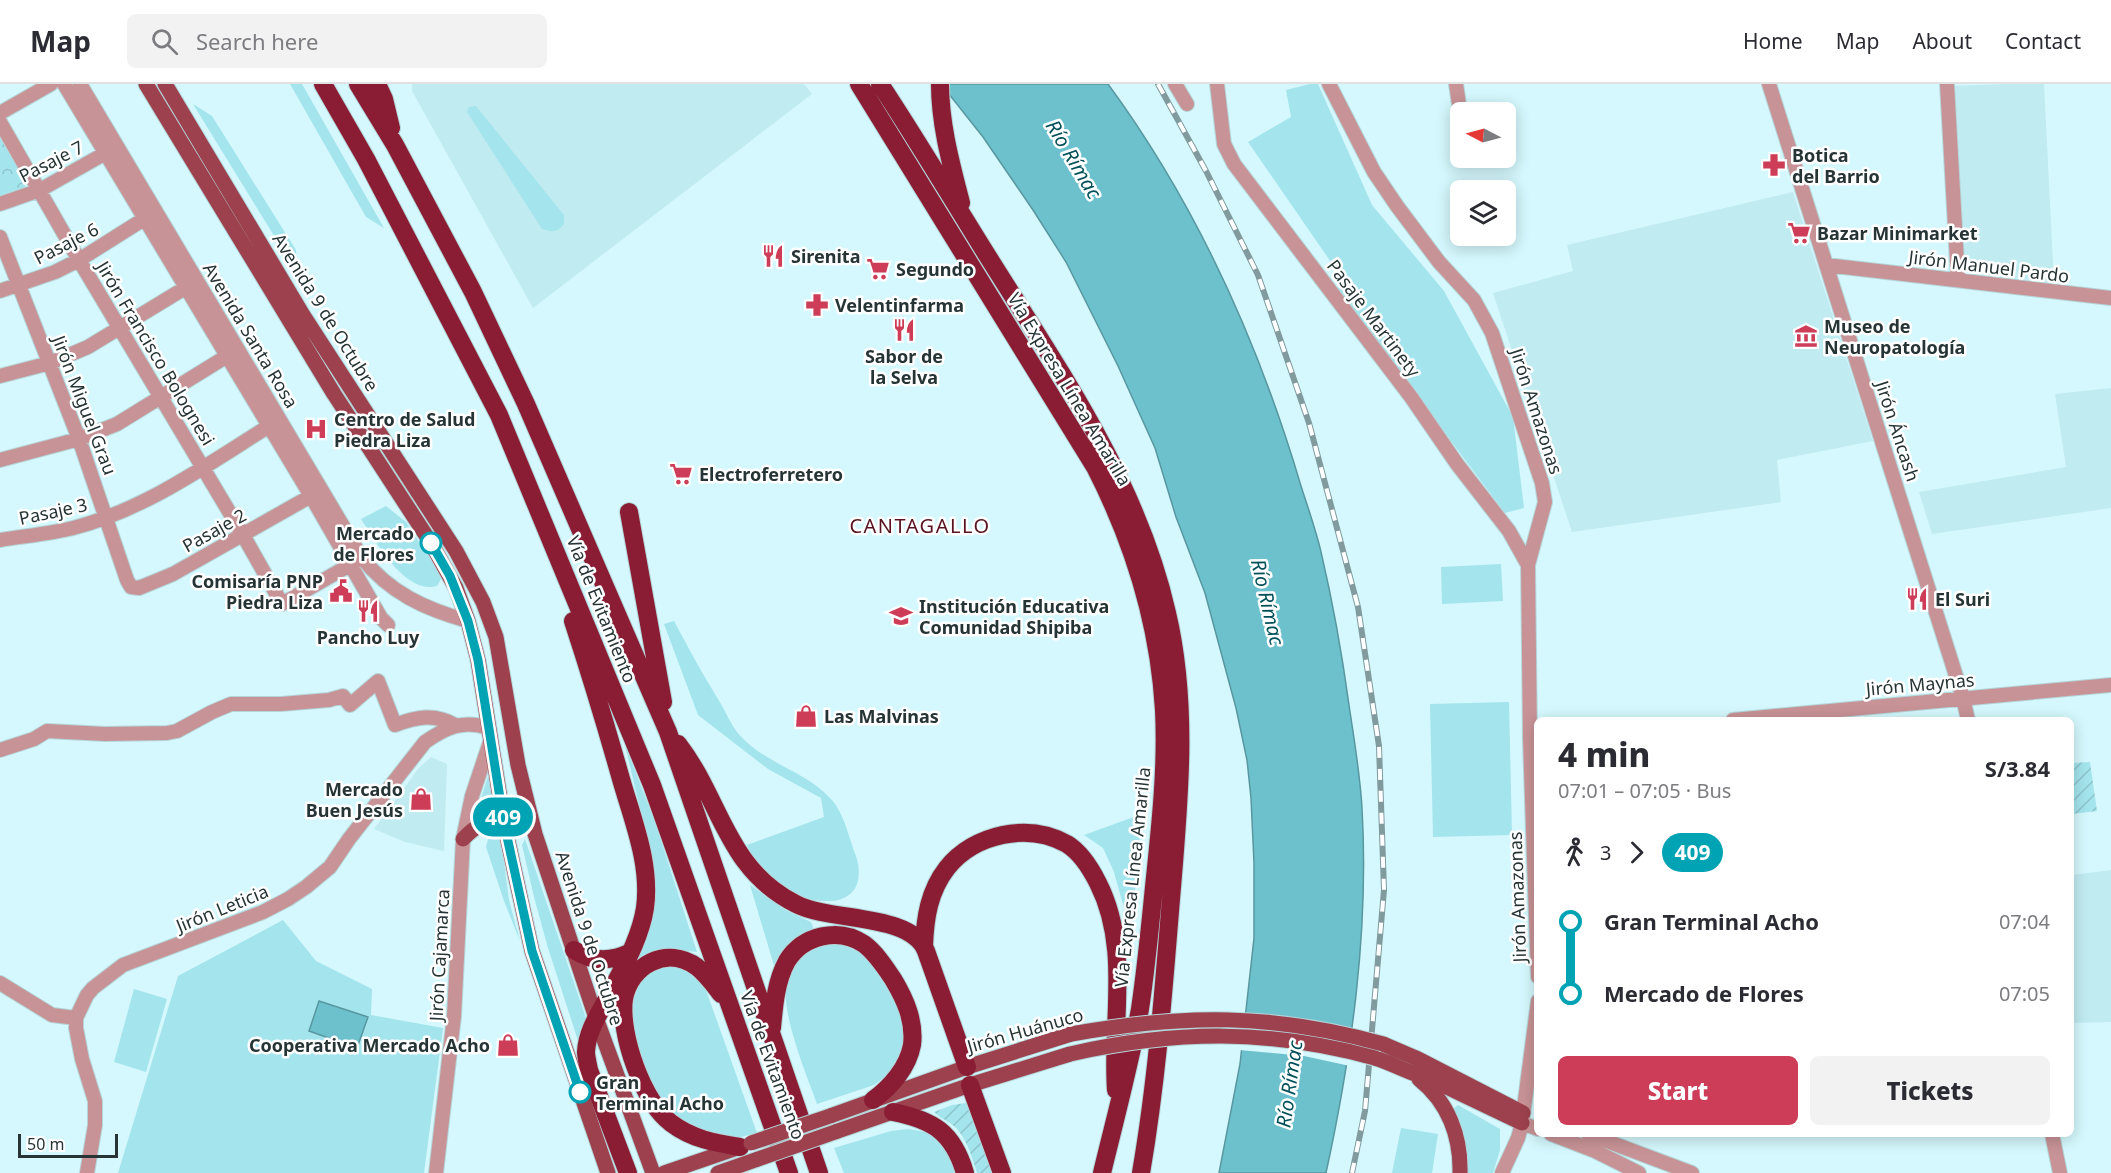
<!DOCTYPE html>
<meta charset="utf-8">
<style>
:root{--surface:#fff;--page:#f2f2f3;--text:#2b2b33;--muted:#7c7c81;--line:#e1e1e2;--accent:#ce3d58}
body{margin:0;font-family:"Noto Sans",sans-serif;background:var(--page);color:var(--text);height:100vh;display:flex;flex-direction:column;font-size:22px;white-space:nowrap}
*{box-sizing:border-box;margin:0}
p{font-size:20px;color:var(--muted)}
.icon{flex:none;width:33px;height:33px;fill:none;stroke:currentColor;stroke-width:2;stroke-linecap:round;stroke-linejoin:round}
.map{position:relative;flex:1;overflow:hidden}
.drawer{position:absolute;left:1534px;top:633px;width:540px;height:420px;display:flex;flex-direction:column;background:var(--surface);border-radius:9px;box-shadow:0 3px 15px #0003}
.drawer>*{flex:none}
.badge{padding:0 12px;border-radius:20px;font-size:21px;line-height:39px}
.needle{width:39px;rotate:276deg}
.fabs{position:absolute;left:1450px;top:18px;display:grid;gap:12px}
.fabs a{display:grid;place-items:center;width:66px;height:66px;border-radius:9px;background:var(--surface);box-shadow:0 3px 15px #0003;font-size:30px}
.scale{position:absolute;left:18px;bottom:15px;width:100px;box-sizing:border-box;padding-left:6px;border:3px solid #263436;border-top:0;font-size:16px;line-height:21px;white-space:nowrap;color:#263436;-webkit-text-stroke:4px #fff;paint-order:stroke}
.map>.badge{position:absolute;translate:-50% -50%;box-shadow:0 0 0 3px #fff}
.legs{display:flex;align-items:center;gap:9px;height:66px;padding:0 24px;font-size:20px}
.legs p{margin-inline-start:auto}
.summary{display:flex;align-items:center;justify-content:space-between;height:102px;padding:0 24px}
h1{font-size:33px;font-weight:800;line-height:45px}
.action{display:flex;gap:12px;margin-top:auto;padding:12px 24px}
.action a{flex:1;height:69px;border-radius:9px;background:var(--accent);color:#fff;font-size:24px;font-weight:800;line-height:69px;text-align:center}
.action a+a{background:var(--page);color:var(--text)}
ul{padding:0 24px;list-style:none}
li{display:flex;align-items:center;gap:21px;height:72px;font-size:22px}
li i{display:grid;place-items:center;width:9px;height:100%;margin:0 8px;background:currentColor}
li i::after{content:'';width:15px;height:15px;margin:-8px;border:4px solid;border-radius:50%;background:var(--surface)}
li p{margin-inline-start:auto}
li:first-child i{background:linear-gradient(#0000 50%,currentColor 0)}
li:last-child i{background:linear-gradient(currentColor 50%,#0000 0)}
header{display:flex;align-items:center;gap:36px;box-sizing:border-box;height:84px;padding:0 30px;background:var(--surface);border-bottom:2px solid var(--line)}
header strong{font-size:28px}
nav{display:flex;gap:33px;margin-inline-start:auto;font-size:21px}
.search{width:420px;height:54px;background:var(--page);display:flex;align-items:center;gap:15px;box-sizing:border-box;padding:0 21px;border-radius:9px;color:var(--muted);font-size:22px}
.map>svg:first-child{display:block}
</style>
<header>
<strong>Map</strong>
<div class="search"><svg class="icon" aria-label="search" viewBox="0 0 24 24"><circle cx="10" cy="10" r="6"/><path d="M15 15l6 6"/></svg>Search here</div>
<nav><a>Home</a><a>Map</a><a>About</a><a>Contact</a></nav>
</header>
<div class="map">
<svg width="2111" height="1089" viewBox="0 0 2111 1089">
<defs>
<pattern id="park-crowns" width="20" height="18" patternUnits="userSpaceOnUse" patternTransform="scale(1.5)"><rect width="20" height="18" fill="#a4e4ed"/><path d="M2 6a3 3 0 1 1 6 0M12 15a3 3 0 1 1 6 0" fill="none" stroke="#8dc4cc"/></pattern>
<pattern id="garden-furrows" width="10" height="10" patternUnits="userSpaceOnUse" patternTransform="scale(1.5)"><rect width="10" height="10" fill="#a4e4ed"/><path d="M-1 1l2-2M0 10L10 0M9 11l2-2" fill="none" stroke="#8dc4cc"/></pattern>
</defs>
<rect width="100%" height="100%" fill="#d4f8fd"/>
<path fill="#c0ebf1" d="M412,0H804L812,10L533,224L412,7Z
M2006,0H2044L2054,199L1963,188L1952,2Z
M1793,108L1873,357L1777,376L1781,418L1572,448L1493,209L1573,187L1567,161Z
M2111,304V424L1932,450L1919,408L2066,383L2055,310Z
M431,673L447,680L444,767L405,758L374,745L418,685Z
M2111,786V938L2072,939V791Z"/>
<path fill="#a4e4ed" d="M290,0H302L384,144L366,133Z
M1310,0H1318L1372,121L1444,207L1513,333L1524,424L1505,429L1337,205L1344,197L1248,58L1291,33L1286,6Z
M193,20L212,32L296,166L297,189Z
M476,22L564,131V140C558,149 551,148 542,145L467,28L469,23Z
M386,422L406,438L438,487L441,495L437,502C405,511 376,458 361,435Z
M1501,480L1503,517L1442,520L1441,483Z
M674,537C689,565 704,593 721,620C726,629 731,640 737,648C762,679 804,686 830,714C844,728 849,754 856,772C860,783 861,802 850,810C842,817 834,817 824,817C792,816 759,791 747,761L824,733L821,714L768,685L698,631L664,540Z
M1509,618L1512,751L1433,753L1430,620Z
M625,661L655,738L697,868C662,864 659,866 631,887L645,859L651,835L645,746Z
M489,689L491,690L495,728L492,732L474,736Z
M1142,730L1131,850L1114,788L1103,764L1084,751Z
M491,752L498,754L501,757L509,816L520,857L504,817L486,763L488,755Z
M525,755L588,940L581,966L548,864L534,813L522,761Z
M750,801L787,827L811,838L814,846C795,853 786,868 775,885Z
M283,836L316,877L372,905L371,931L443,944L424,1089H118L178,892Z
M823,860H842L861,869L877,886L894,913L905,940L902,975L889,990L874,1001L817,1020C807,991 775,918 789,889C796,874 809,866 823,860Z
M661,880C688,884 693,883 707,909L757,1049L729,1056L706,1051L673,1034L651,1004L633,948L631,910L638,895Z
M134,905L167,915L146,988L114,978Z
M1458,1021L1500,1045V1066L1493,1089H1465C1467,1065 1462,1047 1452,1026Z
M1401,1044L1438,1050L1432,1089H1392Z
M908,1045C944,1050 945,1058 959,1089H844L834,1064L891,1047Z"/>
<path fill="url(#park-crowns)" d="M0,54L25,96V104L0,113Z"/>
<path fill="url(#garden-furrows)" d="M2090,678L2097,727L2072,730V679Z
M966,1019L975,1029L995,1089H977C972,1074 968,1058 957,1045C951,1038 941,1035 934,1028L952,1021Z"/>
<path fill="#6dc1cd" stroke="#5897a0" stroke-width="1.5" d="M941,0H1108C1196,120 1259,260 1301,402C1308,424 1316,446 1321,468C1333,519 1342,570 1349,621C1354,655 1360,689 1362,724C1369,847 1352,969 1326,1089H1219L1240,980L1254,854V779L1251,714L1247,676L1236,624L1205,509L1176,433L1155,364L1118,282L1066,178L1033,126L983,53Z
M319,917L368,933L357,964L309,947Z"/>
<path fill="#d4f8fd" d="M1243,929L1275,932L1355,947L1350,982L1304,972L1239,966Z"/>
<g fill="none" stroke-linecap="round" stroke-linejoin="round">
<g stroke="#b5d5d9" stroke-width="16">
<path id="minor" d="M64,0L311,412L381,534L388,541
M80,0L362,474C390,509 425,525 468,537
M1175,0L1187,20
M1217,0L1224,60L1234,80L1411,313L1457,380L1509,447L1528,481
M1329,0L1374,88L1397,122L1439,178L1474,216L1492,249L1542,399L1545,418L1528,481L1530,656L1538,893
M1456,0L1461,34
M1769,0L1963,614L1968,636
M1947,0L1958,196
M0,29L51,0
M0,38L79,176L243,451L282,520L362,474
M0,120L40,106L111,66
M0,153L79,355L127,496L131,503L139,504L173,490L311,412
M1826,181L2111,214
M0,207L55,188L79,176L144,135
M0,292L50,279L88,263L185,204
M0,376L79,355L117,340L232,269
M0,456C24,452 49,450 73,444C144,426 207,381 269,342
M1733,636L2111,601
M0,666L34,655L47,647L105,650L167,649L177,647L212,628L231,620H281L329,616L343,612L350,621L378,597L395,641C416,633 435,629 455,641
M0,899L52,931L76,934
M1522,1039L1538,1045
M1551,1050L1595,1067L1639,1089
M1588,1050L1692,1089
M2052,1050L2060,1089
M87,1089L95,1041V1017L82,975L76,944V934L87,911L93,904L123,881L263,828L288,815L306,803L330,783L349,755L425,658C445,644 464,635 488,644
M436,1089L454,932L463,755L472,712L490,658
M1502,1089L1518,1054L1522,1039L1538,917"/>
</g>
<g stroke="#b5d5d9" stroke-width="17">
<path id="major" d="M146,0L334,310L431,459L456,504L468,537L478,576L504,739L532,867L608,1089
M165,0L303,231L456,467L483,518L496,553L518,681L535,750L596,934L653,1089
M463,755C477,740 484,738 504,739
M1383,960L1418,975L1523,1029
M1375,974C1394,980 1411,990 1430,995L1522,1039
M1419,995C1448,1018 1461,1052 1460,1089
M830,1032L967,983L1071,950
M835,1048L970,1001L1070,970
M664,1089L740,1063
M718,1089L758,1075"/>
</g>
<g stroke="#b5d5d9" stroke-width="20">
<path id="highway" d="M323,0L366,75L499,331L652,701L789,1089
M358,0L395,61L473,208L526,320L668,648L819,1089
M377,0L384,15L391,44
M859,0L1095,383C1134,459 1159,541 1164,626C1167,685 1160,745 1154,803C1150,844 1146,885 1140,925C1130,980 1115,1035 1102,1089
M880,0C919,59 955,120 992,179C1061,289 1138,400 1167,529C1190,626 1178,728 1170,827C1163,914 1156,1002 1141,1089
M940,0C940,40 951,80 961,119
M629,428L663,618
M573,537C590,589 606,642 621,695C633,737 651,780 645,824C640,856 622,885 608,913C599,930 587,947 586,968C586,973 588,980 589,986L628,1089
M678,660C722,717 725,784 796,820C831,838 911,829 926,867L967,983
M924,862C925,834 929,807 947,784C974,750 1028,738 1067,760C1080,768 1091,785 1098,799C1131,864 1111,936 1116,1006
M574,866C592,878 611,878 631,868
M721,910C714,901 706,890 697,883C667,861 630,881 624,915C619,950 643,1018 671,1039C692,1055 715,1059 740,1063
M772,944C774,921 776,897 787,877C803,851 839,843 864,860C876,869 885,883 893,895C905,915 915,937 912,961C908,983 891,1003 873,1016
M970,1001L1002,1089
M893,1028C933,1036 953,1048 965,1089"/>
</g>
<use href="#minor" stroke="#c89396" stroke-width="14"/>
<use href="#major" stroke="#9c414d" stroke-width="15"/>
<use href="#highway" stroke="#8a1d34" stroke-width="18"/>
<g stroke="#819a9e" stroke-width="6">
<path id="rail" d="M1158,0L1206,87L1258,191L1309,339L1358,523L1379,662L1384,806L1365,1027L1352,1089"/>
</g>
<use href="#rail" stroke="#fff" stroke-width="4" stroke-dasharray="11" stroke-linecap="butt"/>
<g stroke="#b5d5d9" stroke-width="17" stroke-linecap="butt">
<path id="major-bridge" d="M1071,950C1184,930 1272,929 1383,960
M1070,970C1176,946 1270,945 1375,974
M751,1059L830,1032
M758,1075L835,1048"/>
</g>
<use href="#major-bridge" stroke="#9c414d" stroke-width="15"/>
</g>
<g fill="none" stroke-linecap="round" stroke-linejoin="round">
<g stroke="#fff" stroke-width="14">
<path id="line-1" d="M431,459L450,492L468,537L478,576L504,739L532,867L580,1008"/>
</g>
<use href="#line-1" stroke="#00a3b4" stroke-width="9"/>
</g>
<defs>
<g id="pharmacy-bare" transform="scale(1.8)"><path d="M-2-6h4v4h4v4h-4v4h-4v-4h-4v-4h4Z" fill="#ce3d58" stroke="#fff" stroke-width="2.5" paint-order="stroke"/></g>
<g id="supermarket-bare" transform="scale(1.8)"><path d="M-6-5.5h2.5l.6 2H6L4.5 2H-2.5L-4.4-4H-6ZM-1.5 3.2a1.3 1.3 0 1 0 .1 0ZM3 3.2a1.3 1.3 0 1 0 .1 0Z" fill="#ce3d58" stroke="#fff" stroke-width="2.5" paint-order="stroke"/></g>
<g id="restaurant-bare" transform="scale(1.8)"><path d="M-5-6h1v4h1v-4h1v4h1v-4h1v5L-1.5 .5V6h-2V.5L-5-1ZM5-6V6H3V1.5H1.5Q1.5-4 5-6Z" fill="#ce3d58" stroke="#fff" stroke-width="2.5" paint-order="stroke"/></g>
<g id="museum-bare" transform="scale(1.8)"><path d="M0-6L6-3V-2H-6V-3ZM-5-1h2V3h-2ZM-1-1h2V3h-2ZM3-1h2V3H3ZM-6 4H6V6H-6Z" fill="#ce3d58" stroke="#fff" stroke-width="2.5" paint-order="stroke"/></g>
<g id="hospital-bare" transform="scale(1.8)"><path d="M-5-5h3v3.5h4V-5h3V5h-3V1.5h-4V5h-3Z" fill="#ce3d58" stroke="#fff" stroke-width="2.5" paint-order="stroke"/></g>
<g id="civic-bare" transform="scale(1.8)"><path d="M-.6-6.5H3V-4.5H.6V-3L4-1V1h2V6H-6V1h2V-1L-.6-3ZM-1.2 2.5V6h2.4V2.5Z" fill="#ce3d58" stroke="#fff" stroke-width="2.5" paint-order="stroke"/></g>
<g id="school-bare" transform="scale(1.8)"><path d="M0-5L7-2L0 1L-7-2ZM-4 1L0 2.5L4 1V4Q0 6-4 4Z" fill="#ce3d58" stroke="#fff" stroke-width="2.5" paint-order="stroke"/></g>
<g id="shop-bare" transform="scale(1.8)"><path d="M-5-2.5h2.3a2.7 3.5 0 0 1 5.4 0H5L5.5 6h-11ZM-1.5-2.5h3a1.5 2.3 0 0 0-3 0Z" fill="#ce3d58" stroke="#fff" stroke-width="2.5" paint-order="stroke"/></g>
</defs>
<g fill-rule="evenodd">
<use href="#pharmacy-bare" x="1774" y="81"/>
<use href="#supermarket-bare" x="1799" y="149"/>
<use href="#restaurant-bare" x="773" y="172"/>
<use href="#supermarket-bare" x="878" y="185"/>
<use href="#pharmacy-bare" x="817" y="221"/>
<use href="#restaurant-bare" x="904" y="246"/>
<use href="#museum-bare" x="1806" y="252"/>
<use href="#hospital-bare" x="316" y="345"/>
<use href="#supermarket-bare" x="681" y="390"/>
<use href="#civic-bare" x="341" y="507"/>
<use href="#restaurant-bare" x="1917" y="515"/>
<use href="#restaurant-bare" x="368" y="527"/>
<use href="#school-bare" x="901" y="532"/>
<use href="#shop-bare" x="806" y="632"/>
<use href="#shop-bare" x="421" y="715"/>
<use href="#shop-bare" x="508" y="961"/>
</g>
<g fill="#fff" stroke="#00a3b4" stroke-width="3">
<circle cx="431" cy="459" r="10"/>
<circle cx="580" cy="1008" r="10"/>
</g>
<g text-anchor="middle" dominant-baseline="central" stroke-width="5" stroke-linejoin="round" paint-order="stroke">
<g font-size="18" font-weight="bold" fill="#263436" stroke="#fff" text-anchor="start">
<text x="1792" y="71">Botica<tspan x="1792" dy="21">del Barrio</tspan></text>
<text x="1817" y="149">Bazar Minimarket</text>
<text x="791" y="172">Sirenita</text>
<text x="896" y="185">Segundo</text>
<text x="835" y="221">Velentinfarma</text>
<text x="1824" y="242">Museo de<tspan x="1824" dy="21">Neuropatología</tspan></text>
<text x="904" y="272" text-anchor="middle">Sabor de<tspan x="904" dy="21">la Selva</tspan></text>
<text x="334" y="335">Centro de Salud<tspan x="334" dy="21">Piedra Liza</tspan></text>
<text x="699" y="390">Electroferretero</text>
<text x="323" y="497" text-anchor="end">Comisaría PNP<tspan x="323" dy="21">Piedra Liza</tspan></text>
<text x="1935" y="515">El Suri</text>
<text x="919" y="522">Institución Educativa<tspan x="919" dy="21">Comunidad Shipiba</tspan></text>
<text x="368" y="553" text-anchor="middle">Pancho Luy</text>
<text x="824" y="632">Las Malvinas</text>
<text x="403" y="705" text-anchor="end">Mercado<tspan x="403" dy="21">Buen Jesús</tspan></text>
<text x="490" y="961" text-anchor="end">Cooperativa Mercado Acho</text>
</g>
<g font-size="18" fill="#263436" stroke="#fff">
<text transform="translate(51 77) rotate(-27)">Pasaje 7</text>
<text transform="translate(66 159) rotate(-27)">Pasaje 6</text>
<text transform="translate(1989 182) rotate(7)">Jirón Manuel Pardo</text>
<text transform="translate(326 228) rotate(58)">Avenida 9 de Octubre</text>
<text transform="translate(1374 234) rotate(53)">Pasaje Martinety</text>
<text transform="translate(251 251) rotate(59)">Avenida Santa Rosa</text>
<text transform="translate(156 269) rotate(59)">Jirón Francisco Bolognesi</text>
<text transform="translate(1070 305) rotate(59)">Vía Expresa Línea Amarilla</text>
<text transform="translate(85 321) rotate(69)">Jirón Miguel Grau</text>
<text transform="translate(1537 327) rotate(72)">Jirón Amazonas</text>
<text transform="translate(1898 347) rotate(72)">Jirón Áncash</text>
<text transform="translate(53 427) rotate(-12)">Pasaje 3</text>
<text transform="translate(214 446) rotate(-29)">Pasaje 2</text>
<text transform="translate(602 525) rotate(68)">Vía de Evitamiento</text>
<text transform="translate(1920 600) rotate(-5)">Jirón Maynas</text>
<text transform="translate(1132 793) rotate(-84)">Vía Expresa Línea Amarilla</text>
<text transform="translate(1517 813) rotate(-92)">Jirón Amazonas</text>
<text transform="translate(222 824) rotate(-22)">Jirón Leticia</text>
<text transform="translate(590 854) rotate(72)">Avenida 9 de Octubre</text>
<text transform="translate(439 871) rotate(-87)">Jirón Cajamarca</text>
<text transform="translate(1025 946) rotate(-16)">Jirón Huánuco</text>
<text transform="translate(773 981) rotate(70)">Vía de Evitamiento</text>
</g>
<g font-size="18" font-weight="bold" fill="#263436" stroke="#fff" text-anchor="end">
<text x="414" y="449">Mercado<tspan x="414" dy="21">de Flores</tspan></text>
<text x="596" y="998" text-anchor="start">Gran<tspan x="596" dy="21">Terminal Acho</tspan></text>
</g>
<g font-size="20" font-style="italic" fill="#02515a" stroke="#fff">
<text transform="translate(1074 75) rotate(59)">Río Rímac</text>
<text transform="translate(1268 518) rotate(77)">Río Rímac</text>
<text transform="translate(1289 1000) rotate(-82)">Río Rímac</text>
</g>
<g font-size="20" letter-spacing="1.5" fill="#581220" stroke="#fff">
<text x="920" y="441">CANTAGALLO</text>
</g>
</g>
</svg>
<div class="fabs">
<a><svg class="needle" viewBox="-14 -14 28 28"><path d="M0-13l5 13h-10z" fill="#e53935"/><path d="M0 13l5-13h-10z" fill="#7c7c81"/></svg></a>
<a><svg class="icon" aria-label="layers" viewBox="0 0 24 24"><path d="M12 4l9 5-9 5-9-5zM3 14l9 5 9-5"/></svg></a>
</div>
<div class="scale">50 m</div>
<b class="badge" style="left:503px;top:733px;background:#00a3b4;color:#fff">409</b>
<section class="drawer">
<div class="summary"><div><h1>4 min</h1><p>07:01 – 07:05 · Bus</p></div><b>S/3.84</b></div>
<div class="legs"><svg class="icon" aria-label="walk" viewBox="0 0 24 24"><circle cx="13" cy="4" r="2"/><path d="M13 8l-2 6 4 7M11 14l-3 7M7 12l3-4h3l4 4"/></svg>3<svg class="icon" aria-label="forward" viewBox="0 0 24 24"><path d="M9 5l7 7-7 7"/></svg><b class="badge" style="background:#00a3b4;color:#fff">409</b></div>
<ul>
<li><i style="color:#00a3b4"></i><b>Gran Terminal Acho</b><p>07:04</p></li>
<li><i style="color:#00a3b4"></i><b>Mercado de Flores</b><p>07:05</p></li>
</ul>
<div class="action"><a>Start</a><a>Tickets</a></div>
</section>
</div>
